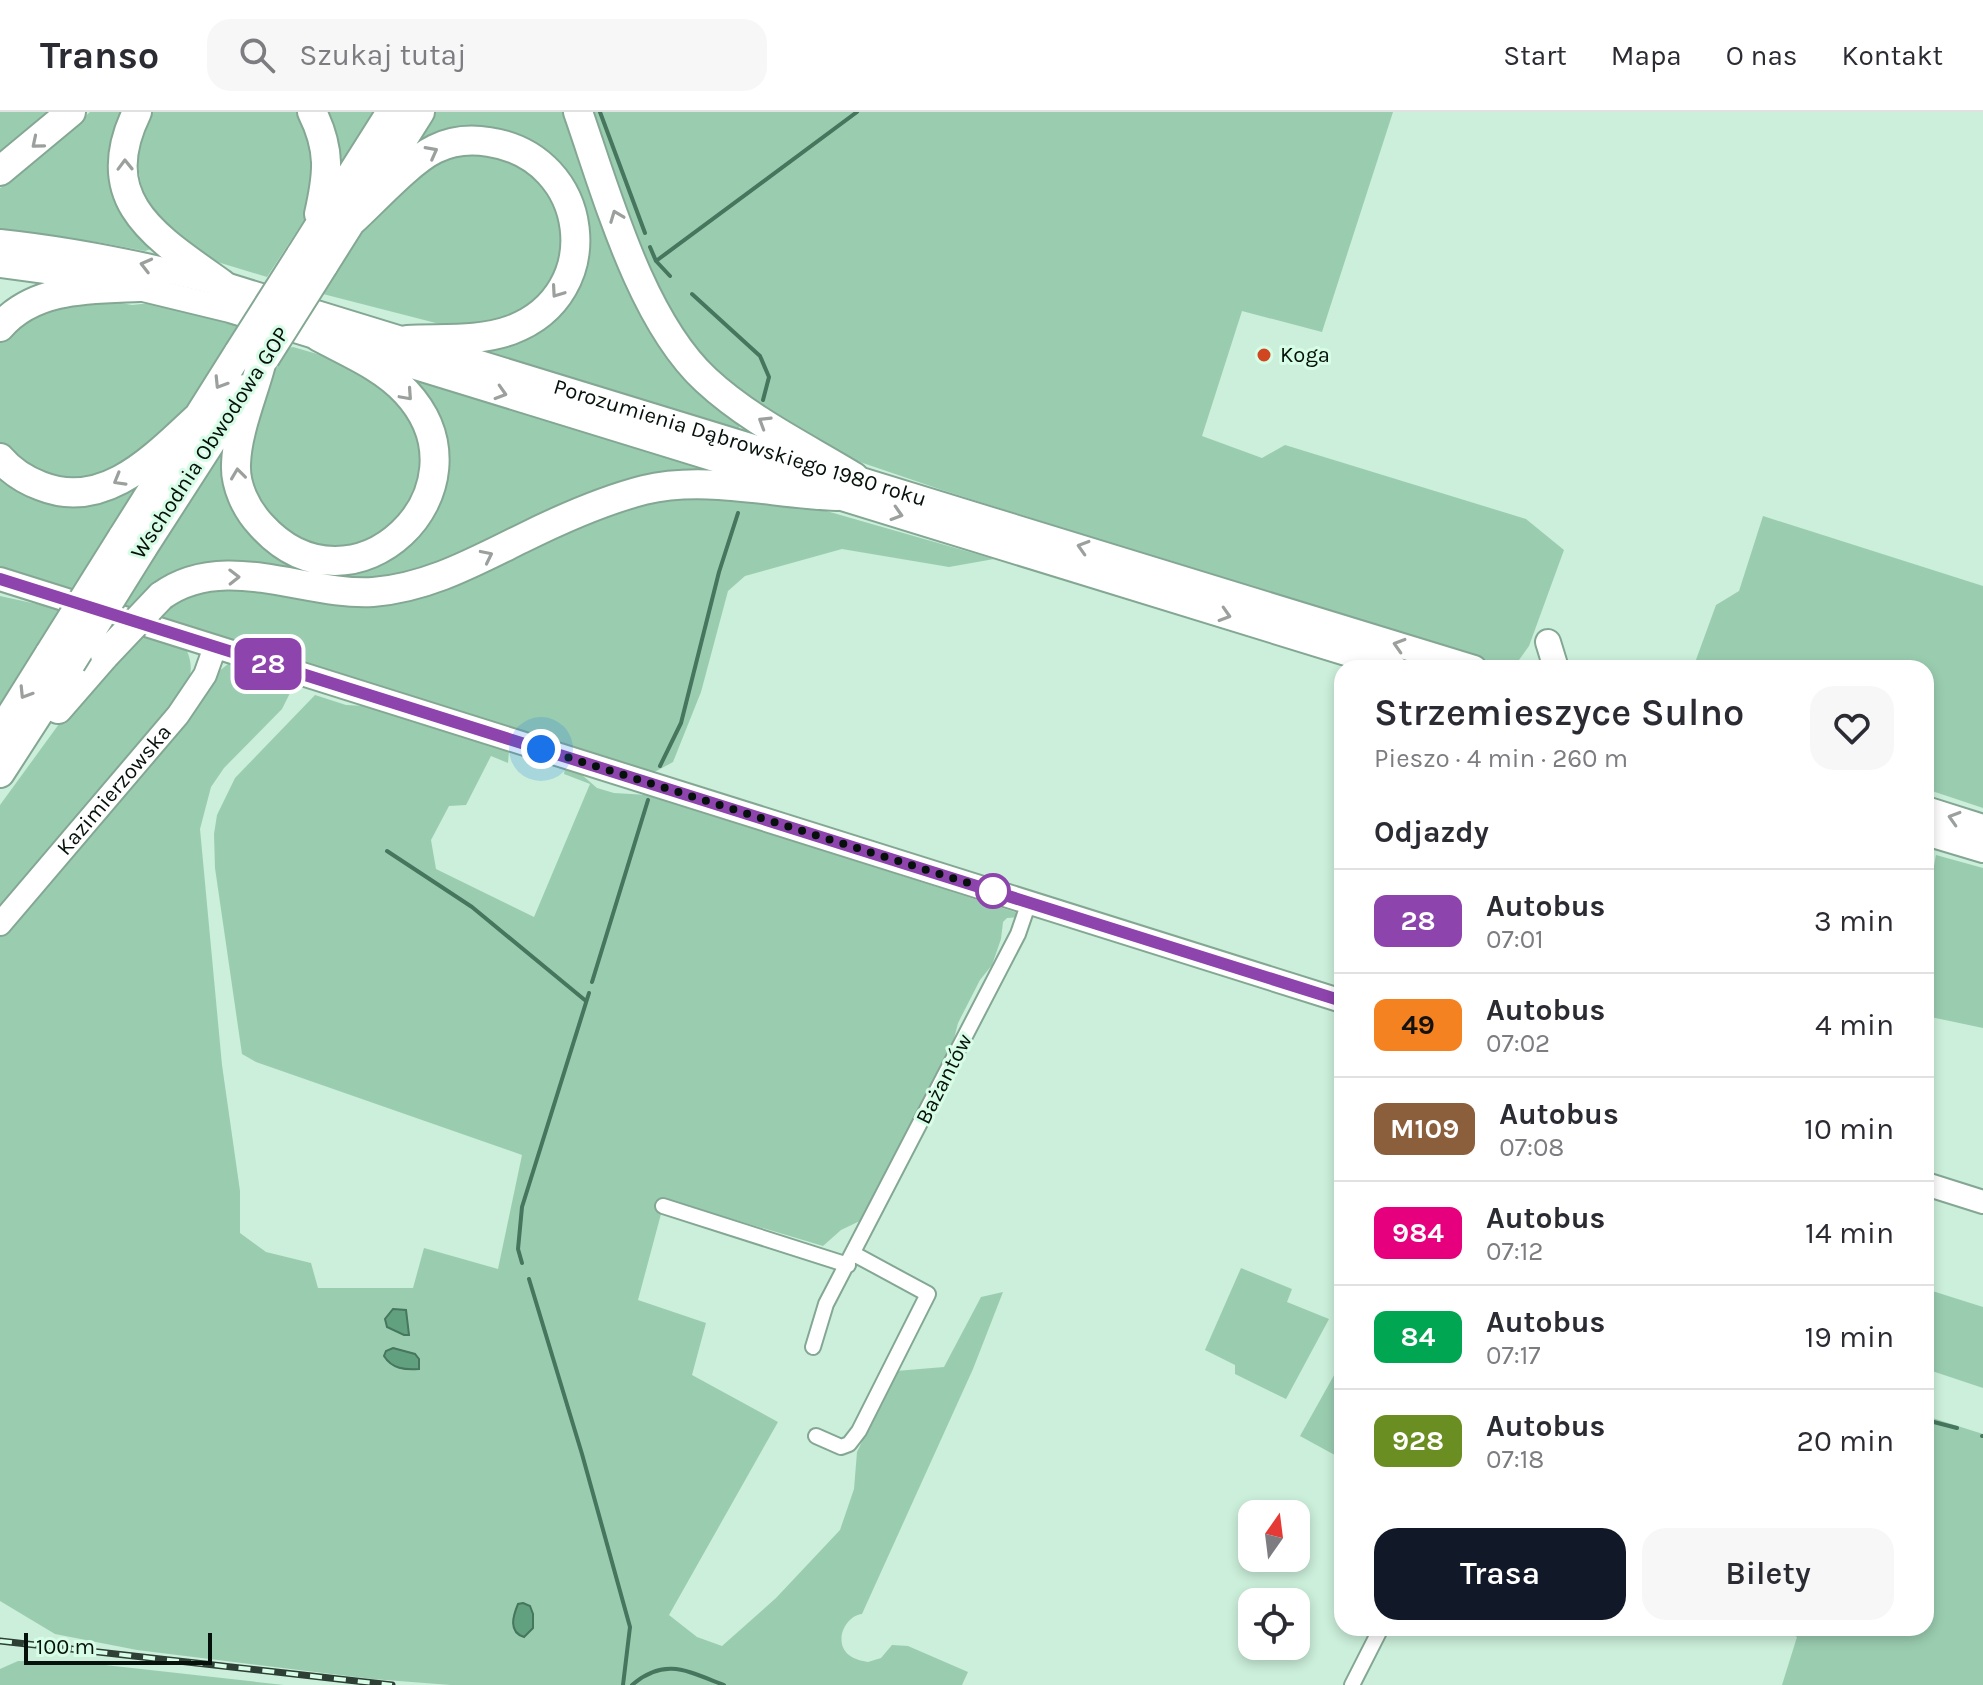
<!DOCTYPE html>
<html lang="pl">
<meta charset="utf-8">
<style>
:root{--surface:#fff;--page:#f7f7f7;--text:#2b2b33;--muted:#7c7c81;--line:#e1e1e2;--accent:#111827}
body{margin:0;font-family:Karla,sans-serif;background:var(--page);color:var(--text);height:100vh;display:flex;flex-direction:column;font-size:30px;white-space:nowrap}
*{box-sizing:border-box;margin:0}
p{font-size:26px;color:var(--muted)}
.icon{flex:none;width:44px;height:44px;fill:none;stroke:currentColor;stroke-width:2;stroke-linecap:round;stroke-linejoin:round}
.map{position:relative;flex:1;overflow:hidden}
.panel{position:absolute;left:1334px;top:548px;width:600px;height:976px;display:flex;flex-direction:column;background:var(--surface);border-radius:24px;box-shadow:0 4px 12px #0003}
.panel>*{flex:none}
.badge{padding:0 16px;border-radius:12px;font-size:28px;line-height:52px}
.needle{width:52px;rotate:14deg}
.buttons{position:absolute;left:1238px;top:1388px;display:grid;gap:16px}
.buttons a{display:grid;place-items:center;width:72px;height:72px;border-radius:16px;background:var(--surface);box-shadow:0 4px 12px #0003;font-size:40px}
.scale{position:absolute;left:24px;bottom:20px;width:188px;box-sizing:border-box;padding-left:8px;border:4px solid #05110a;border-top:0;font-size:22px;line-height:28px;white-space:nowrap;color:#05110a;-webkit-text-stroke:6px #d8fde7;paint-order:stroke}
.you{position:absolute;width:40px;height:40px;margin:-20px;border:6px solid #fff;border-radius:50%;background:#1a73e8;box-shadow:0 0 0 12px #1a73e833}
.map>.badge{position:absolute;translate:-50% -50%;box-shadow:0 0 0 4px #fff}
h2{padding:0 40px;font-size:30px;line-height:72px}
.round{display:grid;place-items:center;flex:none;width:84px;height:84px;border-radius:24px;background:var(--page)}
.summary{display:flex;align-items:center;justify-content:space-between;height:136px;padding:0 40px}
h1{font-size:38px;font-weight:600;line-height:60px}
.button{display:flex;gap:16px;margin-top:auto;padding:16px 40px}
.button a{flex:1;height:92px;border-radius:24px;background:var(--accent);color:#fff;font-size:32px;font-weight:600;line-height:92px;text-align:center}
.button a+a{background:var(--page);color:var(--text)}
ul{padding:0;list-style:none}
li{display:flex;align-items:center;gap:24px;height:104px;padding:0 40px;border-top:2px solid var(--line)}
li div{flex:1}
li b{display:block;font-size:30px}
li em{font-style:normal}
li .badge{min-width:88px;font-weight:700;text-align:center}
header{display:flex;align-items:center;gap:48px;box-sizing:border-box;height:112px;padding:0 40px;background:var(--surface);border-bottom:2px solid var(--line)}
header strong{font-size:38px}
nav{display:flex;gap:44px;margin-inline-start:auto;font-size:28px}
.search{width:560px;height:72px;background:var(--page);display:flex;align-items:center;gap:20px;box-sizing:border-box;padding:0 28px;border-radius:24px;color:var(--muted);font-size:30px}
.map>svg:first-child{display:block}
</style>
<header>
<strong>Transo</strong>
<div class="search"><svg class="icon" aria-label="search" viewBox="0 0 24 24"><circle cx="10" cy="10" r="6"/><path d="M15 15l6 6"/></svg>Szukaj tutaj</div>
<nav><a>Start</a><a>Mapa</a><a>O nas</a><a>Kontakt</a></nav>
</header>
<div class="map">
<svg width="1983" height="1573" viewBox="0 0 1983 1573">
<rect width="100%" height="100%" fill="#cbefda"/>
<path fill="#9acdb0" d="M0,0H60L0,48Z
M90,0H126L122,10L151,137L145,139L103,131L0,117V76L13,68Z
M146,0H303L317,39L312,96L267,165L201,145L187,135L150,97L142,77L135,38Z
M321,0H378L338,70Z
M432,0H570L622,147L740,306L739,317L469,234L516,227L585,128L514,27L400,54Z
M587,0H1393L1322,220L1242,199L1202,324L1262,346L1285,333L1526,407L1564,438L1529,534L1519,548L1503,555L942,378L857,349L814,330L781,312L700,248L649,167Z
M447,39H498L555,74L565,149L531,200L467,219L323,182L372,100Z
M95,186L132,193L150,191L238,214L176,312L152,338L83,373L14,351L0,331V230L13,214L36,197Z
M293,235L352,252L368,261L420,313L422,380L371,436L297,434L250,383L244,341L264,275L288,236Z
M392,256L733,363L684,362L477,440L377,471L251,456L130,499L118,495L234,314L232,382L331,458L438,383Z
M0,357L32,381L154,357L73,484L0,461Z
M656,382L795,390L994,447L949,455L842,437L745,464L728,479L701,580L673,650L649,663C483,613 320,553 152,506L173,485L208,475L349,486L546,422Z
M1763,404L1983,474V696L1926,677V556H1693L1716,493L1739,479Z
M0,484L64,498L0,597Z
M135,521L187,539C195,558 189,569 181,587L0,802V693L59,612L108,550Z
M228,552L289,575L291,579L282,597L224,656L211,675L200,717L222,953L240,1079V1121L266,1140L311,1151L318,1176H413L424,1136L498,1157L522,1043L256,950L242,942L215,756L214,722L217,703L235,666L315,583L346,593L366,594L509,639L508,651L491,644L466,693L449,694L431,728L436,757L534,805L590,672L564,662L565,657L582,663L597,676L614,681L648,683L1021,802L1020,805L1007,806L1003,810L1001,827L992,853L980,868L958,911L949,947L866,1106L841,1118L823,1134L665,1087L638,1188L706,1211L692,1263L778,1310L669,1503L697,1525L722,1534L776,1486L840,1418L854,1377L857,1340L896,1259L944,1255L981,1185L1003,1180L973,1257L862,1502C845,1504 833,1530 849,1543C854,1547 862,1549 868,1550L881,1546L892,1533L908,1534L968,1560L962,1573H451L372,1567L137,1538L55,1522L0,1489V824L218,560Z
M1936,743L1983,756V916L1926,904V797Z
M1241,1156L1292,1177L1287,1190L1329,1207L1286,1287L1235,1262V1253L1205,1238Z
M1926,1177L1983,1195V1276L1926,1257Z
M1342,1249V1347L1300,1324Z
M1926,1304L1983,1322V1573H1782L1797,1525L1781,1516H1926Z
M18,1549H69L284,1573H0V1557Z"/>
<path fill="#62a180" stroke="#46765d" stroke-width="2" d="M393,1197L406,1198L409,1223H404L387,1215L385,1207Z
M393,1236L415,1242L419,1247V1257C405,1258 392,1257 384,1244L386,1239Z
M523,1491L530,1494L533,1502V1516L524,1525C508,1520 513,1504 518,1492Z"/>
<g fill="none" stroke-linecap="round" stroke-linejoin="round">
<path stroke="#46765d" stroke-width="4" d="M600,0L645,121
M650,135L656,149
M670,164L656,149L857,0
M692,182L760,244L769,265L763,288
M660,654L681,611L719,460L738,401
M387,739L472,795L586,889
M592,870L648,688
M522,1151L518,1137L522,1095L589,881
M529,1167L582,1342L630,1515L623,1573
M1926,1308L1957,1316
M1982,1324H1983
M632,1573C665,1545 687,1559 724,1573"/>
<g stroke="#84a793" stroke-width="18">
<path id="street" d="M663,1094L848,1153
M813,1235L826,1192L1018,822L1029,790
M816,1324L841,1335L849,1332L859,1319L928,1182L854,1142
M1352,1573L1381,1516"/>
</g>
<g stroke="#84a793" stroke-width="26">
<g id="secondary">
<path d="M0,467L1342,889"/>
<path id="s1" d="M0,812L178,603L205,563L215,535"/>
<path d="M1926,1072L1983,1090"/>
</g>
</g>
<g stroke="#84a793" stroke-width="28">
<g id="primary">
<path id="s2" d="M0,130C76,138 148,153 222,172L1474,556"/>
<path d="M0,153L98,166L230,198L1395,556"/>
<path d="M1548,530L1556,556"/>
<path d="M1926,697L1983,715"/>
<path d="M1926,721L1983,738"/>
</g>
</g>
<g stroke="#84a793" stroke-width="32">
<path id="highway" d="M137,0C93,90 158,126 222,172
M312,0C331,38 328,62 319,102
M578,0C607,83 641,208 706,268C749,308 805,335 854,365
M0,59L71,0
M352,109C374,89 410,49 435,37C451,29 471,27 489,30C591,45 608,182 511,218C479,230 440,226 407,228
M300,144L391,0
M323,154L420,0
M0,215C34,175 91,177 139,175
M261,252C253,283 237,319 236,352C235,374 246,397 261,413C353,515 496,377 406,280C383,255 349,241 319,225
M0,346C11,359 25,368 41,374C106,400 157,342 201,302
M122,426L239,240
M142,437L245,277
M161,484C224,438 305,484 373,480C427,476 474,450 521,427C561,407 601,389 644,378C706,363 774,382 837,384
M58,597L105,543
M0,621L50,541
M0,661L71,551"/>
</g>
<use href="#street" stroke="#fff" stroke-width="14"/>
<use href="#secondary" stroke="#fff" stroke-width="22"/>
<use href="#primary" stroke="#fff" stroke-width="24"/>
<use href="#highway" stroke="#fff" stroke-width="28"/>
<g stroke="#2e3f35" stroke-width="7">
<path id="rail" d="M0,1529L392,1573"/>
</g>
<use href="#rail" stroke="#d8fde7" stroke-width="4" stroke-dasharray="12" stroke-linecap="butt"/>
<g stroke="#84a793" stroke-width="32" stroke-linecap="butt">
<path id="highway-bridge" d="M239,240L300,144
M265,246L323,154
M50,541L122,426
M105,543L161,484
M71,551L142,437"/>
</g>
<use href="#highway-bridge" stroke="#fff" stroke-width="28"/>
</g>
<defs><path id="oneway-chevron" d="M-2-3.5L2.5 0L-2 3.5" fill="none" stroke-width="1.6" stroke-linecap="round" stroke-linejoin="round" transform="scale(2)"/></defs>
<g stroke="#9ba09d">
<use href="#oneway-chevron" transform="translate(37 31) rotate(140)"/>
<use href="#oneway-chevron" transform="translate(432 40) rotate(-28)"/>
<use href="#oneway-chevron" transform="translate(125 53) rotate(-91)"/>
<use href="#oneway-chevron" transform="translate(616 104) rotate(-111)"/>
<use href="#oneway-chevron" transform="translate(146 153) rotate(-166)"/>
<use href="#oneway-chevron" transform="translate(557 180) rotate(125)"/>
<use href="#oneway-chevron" transform="translate(220 271) rotate(122)"/>
<use href="#oneway-chevron" transform="translate(501 281) rotate(17)"/>
<use href="#oneway-chevron" transform="translate(407 283) rotate(48)"/>
<use href="#oneway-chevron" transform="translate(764 310) rotate(-148)"/>
<use href="#oneway-chevron" transform="translate(238 362) rotate(-97)"/>
<use href="#oneway-chevron" transform="translate(119 368) rotate(150)"/>
<use href="#oneway-chevron" transform="translate(897 402) rotate(17)"/>
<use href="#oneway-chevron" transform="translate(1083 435) rotate(-163)"/>
<use href="#oneway-chevron" transform="translate(487 444) rotate(-26)"/>
<use href="#oneway-chevron" transform="translate(234 465) rotate(-1)"/>
<use href="#oneway-chevron" transform="translate(1225 503) rotate(17)"/>
<use href="#oneway-chevron" transform="translate(1399 533) rotate(-163)"/>
<use href="#oneway-chevron" transform="translate(25 581) rotate(122)"/>
<use href="#oneway-chevron" transform="translate(1954 706) rotate(-163)"/>
</g>
<g fill="none" stroke-linecap="round" stroke-linejoin="round">
<g stroke="#fff" stroke-width="18">
<path id="line" d="M0,467L1342,889"/>
</g>
<use href="#line" stroke="#8e44ad" stroke-width="12"/>
<path stroke="#05110a" stroke-width="8" stroke-dasharray="0 14.4" d="M541,637L997,780L993,779"/>
</g>
<circle fill="#cf4620" stroke="#d8fde7" stroke-width="3" cx="1264" cy="243" r="8"/>
<circle fill="#fff" stroke="#8e44ad" stroke-width="4" cx="993" cy="779" r="16"/>
<g text-anchor="middle" dominant-baseline="central" stroke-width="6" stroke-linejoin="round" paint-order="stroke">
<g font-size="22" fill="#05110a" stroke="#d8fde7" text-anchor="start">
<text x="1280" y="243">Koga</text>
</g>
<g font-size="22" fill="#05110a" stroke="#d8fde7">
<text stroke="none"><textPath href="#s2" startOffset="768">Porozumienia Dąbrowskiego 1980 roku</textPath></text>
<text transform="translate(210 331) rotate(-57)">Wschodnia Obwodowa GOP</text>
<text stroke="none"><textPath href="#s1" startOffset="176">Kazimierzowska</textPath></text>
<text transform="translate(944 967) rotate(-63)">Bażantów</text>
</g>
</g>
</svg>
<div class="buttons">
<a><svg class="needle" viewBox="-14 -14 28 28"><path d="M0-13l5 13h-10z" fill="#e53935"/><path d="M0 13l5-13h-10z" fill="#7c7c81"/></svg></a>
<a><svg class="icon" aria-label="locate" viewBox="0 0 24 24"><circle cx="12" cy="12" r="6"/><path d="M12 2v4M12 18v4M2 12h4M18 12h4"/></svg></a>
</div>
<div class="scale">100 m</div>
<div class="you" style="left:541px;top:637px"></div>
<b class="badge" style="left:268px;top:552px;background:#8e44ad;color:#fff">28</b>
<section class="panel">
<div class="summary"><div><h1>Strzemieszyce Sulno</h1><p>Pieszo · 4 min · 260 m</p></div><a class="round"><svg class="icon" aria-label="heart" viewBox="0 0 24 24"><path d="M12 20l-8-8c-3-5 5-10 8-4 3-6 11-1 8 4z"/></svg></a></div>
<h2>Odjazdy</h2>
<ul>
<li><span class="badge" style="background:#8e44ad;color:#fff">28</span><div><b>Autobus</b><p>07:01</p></div><em>3 min</em></li>
<li><span class="badge" style="background:#f58220;color:#111">49</span><div><b>Autobus</b><p>07:02</p></div><em>4 min</em></li>
<li><span class="badge" style="background:#8b5e3c;color:#fff">M109</span><div><b>Autobus</b><p>07:08</p></div><em>10 min</em></li>
<li><span class="badge" style="background:#e6007e;color:#fff">984</span><div><b>Autobus</b><p>07:12</p></div><em>14 min</em></li>
<li><span class="badge" style="background:#00a651;color:#fff">84</span><div><b>Autobus</b><p>07:17</p></div><em>19 min</em></li>
<li><span class="badge" style="background:#6b8e23;color:#fff">928</span><div><b>Autobus</b><p>07:18</p></div><em>20 min</em></li>
</ul>
<div class="button"><a>Trasa</a><a>Bilety</a></div>
</section>
</div>
